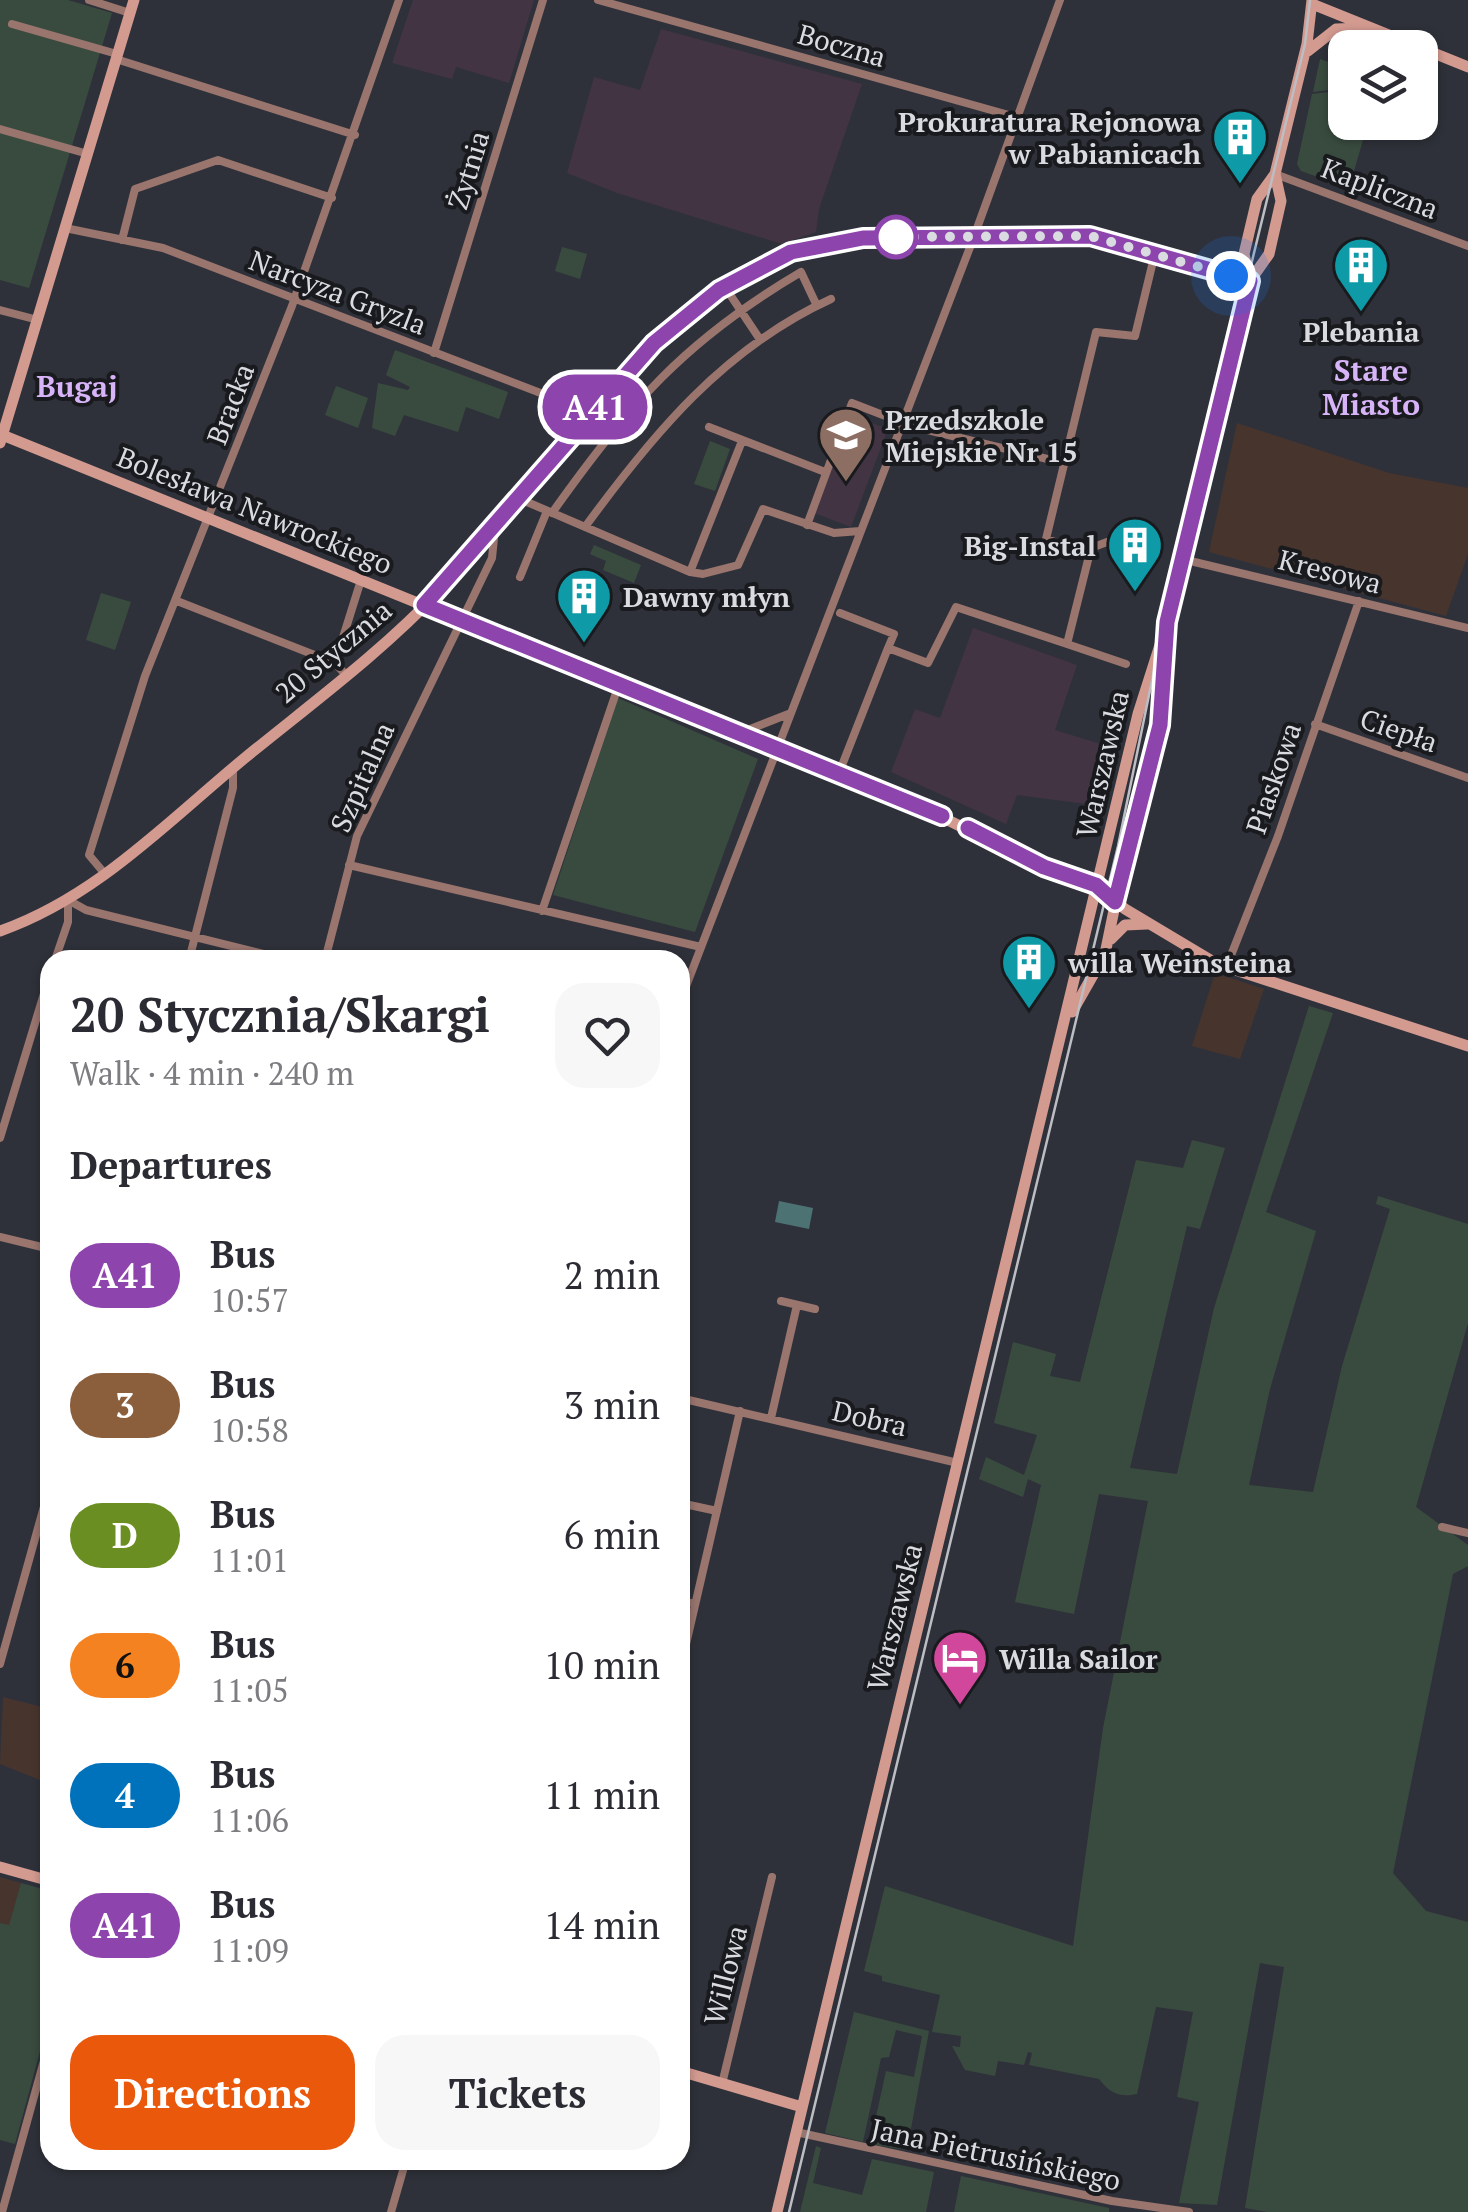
<!DOCTYPE html>
<meta charset="utf-8">
<style>
:root{--surface:#fff;--page:#f7f7f7;--text:#2b2b33;--muted:#7c7c81;--accent:#ea580c}
body{margin:0;font-family:"PT Serif",serif;background:var(--page);color:var(--text);height:100vh;display:flex;flex-direction:column;font-size:38px;white-space:nowrap}
*{box-sizing:border-box;margin:0}
p{font-size:32px;color:var(--muted)}
.icon{flex:none;width:55px;height:55px;fill:none;stroke:currentColor;stroke-width:2;stroke-linecap:round;stroke-linejoin:round}
.map{position:relative;flex:1;overflow:hidden}
.sheet{position:absolute;left:40px;top:950px;width:650px;height:1220px;display:flex;flex-direction:column;background:var(--surface);border-radius:30px;box-shadow:0 2px 8px #0004}
.sheet>*{flex:none}
.badge{padding:0 20px;border-radius:32px;font-size:35px;line-height:65px}
.buttons{position:absolute;left:1328px;top:30px;display:grid;gap:20px}
.buttons a{display:grid;place-items:center;width:110px;height:110px;border-radius:20px;background:var(--surface);box-shadow:0 2px 8px #0004;font-size:50px}
.you{position:absolute;width:50px;height:50px;margin:-25px;border:8px solid #fff;border-radius:50%;background:#1a73e8;box-shadow:0 0 0 15px #1a73e833}
.map>.badge{position:absolute;translate:-50% -50%;box-shadow:0 0 0 5px #fff}
h2{padding:0 30px;font-size:38px;line-height:90px}
.round{display:grid;place-items:center;flex:none;width:105px;height:105px;border-radius:30px;background:var(--page)}
.summary{display:flex;align-items:center;justify-content:space-between;height:170px;padding:0 30px}
h1{font-size:48px;font-weight:700;line-height:75px}
.primary-button{display:flex;gap:20px;margin-top:auto;padding:20px 30px}
.primary-button a{flex:1;height:115px;border-radius:30px;background:var(--accent);color:#fff;font-size:40px;font-weight:700;line-height:115px;text-align:center}
.primary-button a+a{background:var(--page);color:var(--text)}
ul{padding:0;list-style:none}
li{display:flex;align-items:center;gap:30px;height:130px;padding:0 30px}
li div{flex:1}
li b{display:block;font-size:38px}
li em{font-style:normal}
li .badge{min-width:110px;font-weight:700;text-align:center}
.map>svg:first-child{display:block}
</style>
<div class="map">
<svg width="1468" height="2212" viewBox="0 0 1468 2212">
<rect width="100%" height="100%" fill="#2f313a"/>
<path fill="#47352d" d="M1237,423L1389,473L1468,488V554L1446,616L1209,552Z
M1215,973L1264,989L1240,1059L1192,1046Z
M3,1697L50,1709L45,1782L0,1764Z
M0,1877L21,1883L9,1926L0,1923Z"/>
<path fill="#423442" d="M413,0H534L509,83L456,67L452,79L392,63Z
M661,29L862,84L819,209L816,232L782,244L617,193L567,173L594,77L640,90Z
M851,415L888,429L851,527L814,513Z
M973,628L1077,665L1055,730L1117,749L1102,813L1086,804L1017,795L1006,824L891,772L915,709L940,718Z"/>
<path fill="#394b3f" d="M0,0H68L112,13L29,288L0,280Z
M1320,59L1340,66L1344,98L1337,89L1313,92Z
M1337,91L1344,100L1341,113L1345,122L1368,123L1349,188L1301,171L1297,164L1312,94Z
M562,247L587,254L580,279L555,271Z
M395,350L508,392L499,419L466,407L458,432L404,415L395,436L372,428L378,383L408,390L410,387L386,375Z
M336,386L368,398L358,428L325,415Z
M710,441L730,449L715,491L694,484Z
M594,545L641,565L634,583L603,570L606,561L590,554Z
M101,593L131,602L115,650L86,640Z
M618,698L758,759L695,932L553,895Z
M1309,1006L1333,1013L1266,1212L1316,1231L1270,1389L1249,1485L1313,1492L1342,1366L1390,1209L1376,1204L1378,1196L1468,1224V1323L1416,1507L1468,1545V1566L1453,1574L1393,1873L1426,1911L1468,1922V2212H1267L1245,2208L1284,1967L1260,1963L1217,2205L1179,2203L1199,2102L1177,2097L1193,2012L1156,2007L1137,2094C1119,2098 1110,2093 1099,2079L1029,2065L1032,2053L1028,2052L1024,2065L998,2061L995,2076L965,2070L952,2046L960,2047L961,2036L932,2032L940,1995L882,1981V1976L864,1971L885,1886L1073,1946L1103,1728L1148,1501L1099,1494L1074,1614L1015,1602L1041,1485L1028,1479L1023,1497L979,1479L986,1457L1024,1475L1037,1435L994,1423L1013,1342L1056,1354L1050,1376L1080,1382L1136,1160L1183,1168L1192,1140L1225,1148L1200,1229L1187,1226L1130,1468L1177,1474L1214,1308Z
M21,1883L50,1891V2014L15,2144L0,2140V1923L9,1925Z
M854,2012L929,2031L907,2150L870,2144L886,2071L914,2077L922,2036L896,2030L889,2057L881,2058L863,2142L825,2133Z
M816,2146L821,2148L813,2183L862,2195L872,2159L934,2172L926,2212H800Z
M961,2176L1109,2208V2212H954Z"/>
<path fill="#4c7273" d="M779,1201L813,1208L809,1229L775,1222Z"/>
<g fill="none" stroke-linecap="round" stroke-linejoin="round">
<path stroke="#99756e" stroke-width="8" d="M89,0L130,13
M598,0L1016,117
M12,24L117,54
M116,59L355,135
M0,129L88,154
M1275,174L1468,246
M65,228L163,248L590,412
M122,240L135,189L218,160L332,198
M725,287L759,338
M0,310L38,320
M434,353L543,0
M709,427L825,472
M520,499L690,572L703,574L738,565L763,509L834,533L860,531
M552,513C630,404 684,341 801,272L817,306
M807,525L852,403L911,426L1064,463
M585,527C653,434 724,348 831,299
M1123,546L1107,542L1091,548L1067,644L1126,664
M1090,553L1046,539L1096,332L1135,336L1155,253
M1182,559L1468,628
M690,572L742,441
M520,577L547,511
M177,601L335,663L345,674
M840,613L894,634L888,648L928,663L956,607L1067,644
M335,663L361,580
M1315,724L1468,778
M740,733L791,713
M839,773L888,648
M349,865L701,947
M105,874L89,855L145,676L292,306L399,0
M542,911L619,684
M55,960L68,922V900L86,910L288,960
M189,960L233,788V768
M325,960L357,836L492,558L495,528
M1226,968L1278,836L1359,601
M680,1002L972,242L1060,0
M0,1138L50,974
M0,1237L50,1249
M781,1301L815,1309
M680,1398L958,1463
M771,1418L797,1305
M680,1503L717,1511
M1442,1527L1468,1533
M680,1600L695,1604
M0,1664L50,1485
M680,1670L740,1411
M722,2084L772,1877
M796,2132L1112,2201L1189,2212
M2,2212L50,2039
M391,2212L406,2160"/>
<path stroke="#d39a90" stroke-width="11" d="M1312,4L1468,67
M1308,51L1336,29L1366,28
M1250,281L1244,254L1257,199L1275,174L1307,44L1312,0
M0,434L917,805L1044,867L1096,885L1125,909L1217,964L1468,1046
M0,443L134,0
M0,931C97,897 168,821 246,757C311,704 383,651 441,589C551,471 664,269 836,240L1090,236L1250,281
M1111,939L1125,925L1147,924
M1072,1012L1105,954L1130,832L1161,720L1165,637
M0,1867L50,1881
M680,2071L802,2107
M777,2212L1138,714L1167,623L1250,281L1269,254L1281,201L1275,174"/>
<path stroke="#bcbec4" stroke-width="2.5" d="M789,2212L1118,846L1164,622L1305,44L1310,0"/>
</g>
<g fill="none" stroke-linecap="round" stroke-linejoin="round">
<g stroke="#fff" stroke-width="22">
<path id="line" d="M942,816L424,605L654,343L719,290L791,252L863,238L1090,236L1250,281L1167,622L1160,725L1115,902L1096,885L1044,867L968,828"/>
</g>
<use href="#line" stroke="#8e44ad" stroke-width="15"/>
<path stroke="#d9dbe1" stroke-width="10" stroke-dasharray="0 18" d="M896,237L1090,236L1231,276"/>
</g>
<defs>
<g id="building-pin" transform="scale(2.875)"><path d="M0 17L-7.5 6A9.5 9.5 0 1 1 7.5 6Z" fill="#0f9aa8" stroke="#181a1d"/><path d="M-4-6H4V6H1V3H-1V6H-4ZM-2.5-4.3h1.7v1.8h-1.7ZM.8-4.3h1.7v1.8H.8ZM-2.5-1h1.7V.8h-1.7ZM.8-1h1.7V.8H.8Z" fill="#fff"/></g>
<g id="school-pin" transform="scale(2.875)"><path d="M0 17L-7.5 6A9.5 9.5 0 1 1 7.5 6Z" fill="#8d6e63" stroke="#181a1d"/><path d="M0-5L7-2L0 1L-7-2ZM-4 1L0 2.5L4 1V4Q0 6-4 4Z" fill="#fff"/></g>
<g id="hotel-pin" transform="scale(2.875)"><path d="M0 17L-7.5 6A9.5 9.5 0 1 1 7.5 6Z" fill="#d1479c" stroke="#181a1d"/><path d="M-6-4.5h1.5V1H6V5H4.5V3h-9V5H-6ZM-4 0a1.8 1.8 0 1 1 3.6 0ZM.5 0V-2.5h3Q6-2.5 6 0Z" fill="#fff"/></g>
</defs>
<g fill-rule="evenodd">
<use href="#building-pin" x="1240" y="137"/>
<use href="#building-pin" x="1361" y="265"/>
<use href="#school-pin" x="846" y="435"/>
<use href="#building-pin" x="1135" y="545"/>
<use href="#building-pin" x="584" y="596"/>
<use href="#building-pin" x="1029" y="962"/>
<use href="#hotel-pin" x="960" y="1658"/>
</g>
<circle fill="#fff" stroke="#8e44ad" stroke-width="5" cx="896" cy="237" r="20"/>
<g text-anchor="middle" dominant-baseline="central" stroke-width="8" stroke-linejoin="round" paint-order="stroke">
<g font-size="28" fill="#d9dbe1" stroke="#181a1d">
<text transform="translate(842 45) rotate(16)">Boczna</text>
<text transform="translate(468 170) rotate(-73)">Żytnia</text>
<text transform="translate(1380 188) rotate(21)">Kapliczna</text>
<text transform="translate(338 292) rotate(21)">Narcyza Gryzla</text>
<text transform="translate(230 404) rotate(-69)">Bracka</text>
<text transform="translate(255 510) rotate(22)">Bolesława Nawrockiego</text>
<text transform="translate(1330 571) rotate(14)">Kresowa</text>
<text transform="translate(333 651) rotate(-40)">20 Stycznia</text>
<text transform="translate(1399 730) rotate(19)">Ciepła</text>
<text transform="translate(1102 764) rotate(-77)">Warszawska</text>
<text transform="translate(362 777) rotate(-66)">Szpitalna</text>
<text transform="translate(1273 778) rotate(-71)">Piaskowa</text>
<text transform="translate(870 1418) rotate(13)">Dobra</text>
<text transform="translate(894 1617) rotate(-76)">Warszawska</text>
<text transform="translate(725 1975) rotate(-76)">Willowa</text>
<text transform="translate(996 2154) rotate(12)">Jana Pietrusińskiego</text>
</g>
<g font-size="28" font-weight="bold" fill="#d9dbe1" stroke="#181a1d" text-anchor="start">
<text x="1201" y="121" text-anchor="end">Prokuratura Rejonowa<tspan x="1201" dy="32">w Pabianicach</tspan></text>
<text x="1361" y="331" text-anchor="middle">Plebania</text>
<text x="885" y="419">Przedszkole<tspan x="885" dy="32">Miejskie Nr 15</tspan></text>
<text x="1096" y="545" text-anchor="end">Big-Instal</text>
<text x="623" y="596">Dawny młyn</text>
<text x="1068" y="962">willa Weinsteina</text>
<text x="999" y="1658">Willa Sailor</text>
</g>
<g font-size="30" font-weight="bold" fill="#d7b4f8" stroke="#181a1d">
<text x="1371" y="370">Stare<tspan x="1371" dy="34">Miasto</tspan></text>
<text x="77" y="386">Bugaj</text>
</g>
</g>
</svg>
<div class="buttons">
<a><svg class="icon" aria-label="layers" viewBox="0 0 24 24"><path d="M12 4l9 5-9 5-9-5zM3 14l9 5 9-5"/></svg></a>
</div>
<div class="you" style="left:1231px;top:276px"></div>
<b class="badge" style="left:595px;top:407px;background:#8e44ad;color:#fff">A41</b>
<section class="sheet">
<div class="summary"><div><h1>20 Stycznia/Skargi</h1><p>Walk · 4 min · 240 m</p></div><a class="round"><svg class="icon" aria-label="heart" viewBox="0 0 24 24"><path d="M12 20l-8-8c-3-5 5-10 8-4 3-6 11-1 8 4z"/></svg></a></div>
<h2>Departures</h2>
<ul>
<li><span class="badge" style="background:#8e44ad;color:#fff">A41</span><div><b>Bus</b><p>10:57</p></div><em>2 min</em></li>
<li><span class="badge" style="background:#8b5e3c;color:#fff">3</span><div><b>Bus</b><p>10:58</p></div><em>3 min</em></li>
<li><span class="badge" style="background:#6b8e23;color:#fff">D</span><div><b>Bus</b><p>11:01</p></div><em>6 min</em></li>
<li><span class="badge" style="background:#f58220;color:#111">6</span><div><b>Bus</b><p>11:05</p></div><em>10 min</em></li>
<li><span class="badge" style="background:#0072bc;color:#fff">4</span><div><b>Bus</b><p>11:06</p></div><em>11 min</em></li>
<li><span class="badge" style="background:#8e44ad;color:#fff">A41</span><div><b>Bus</b><p>11:09</p></div><em>14 min</em></li>
</ul>
<div class="primary-button"><a>Directions</a><a>Tickets</a></div>
</section>
</div>
